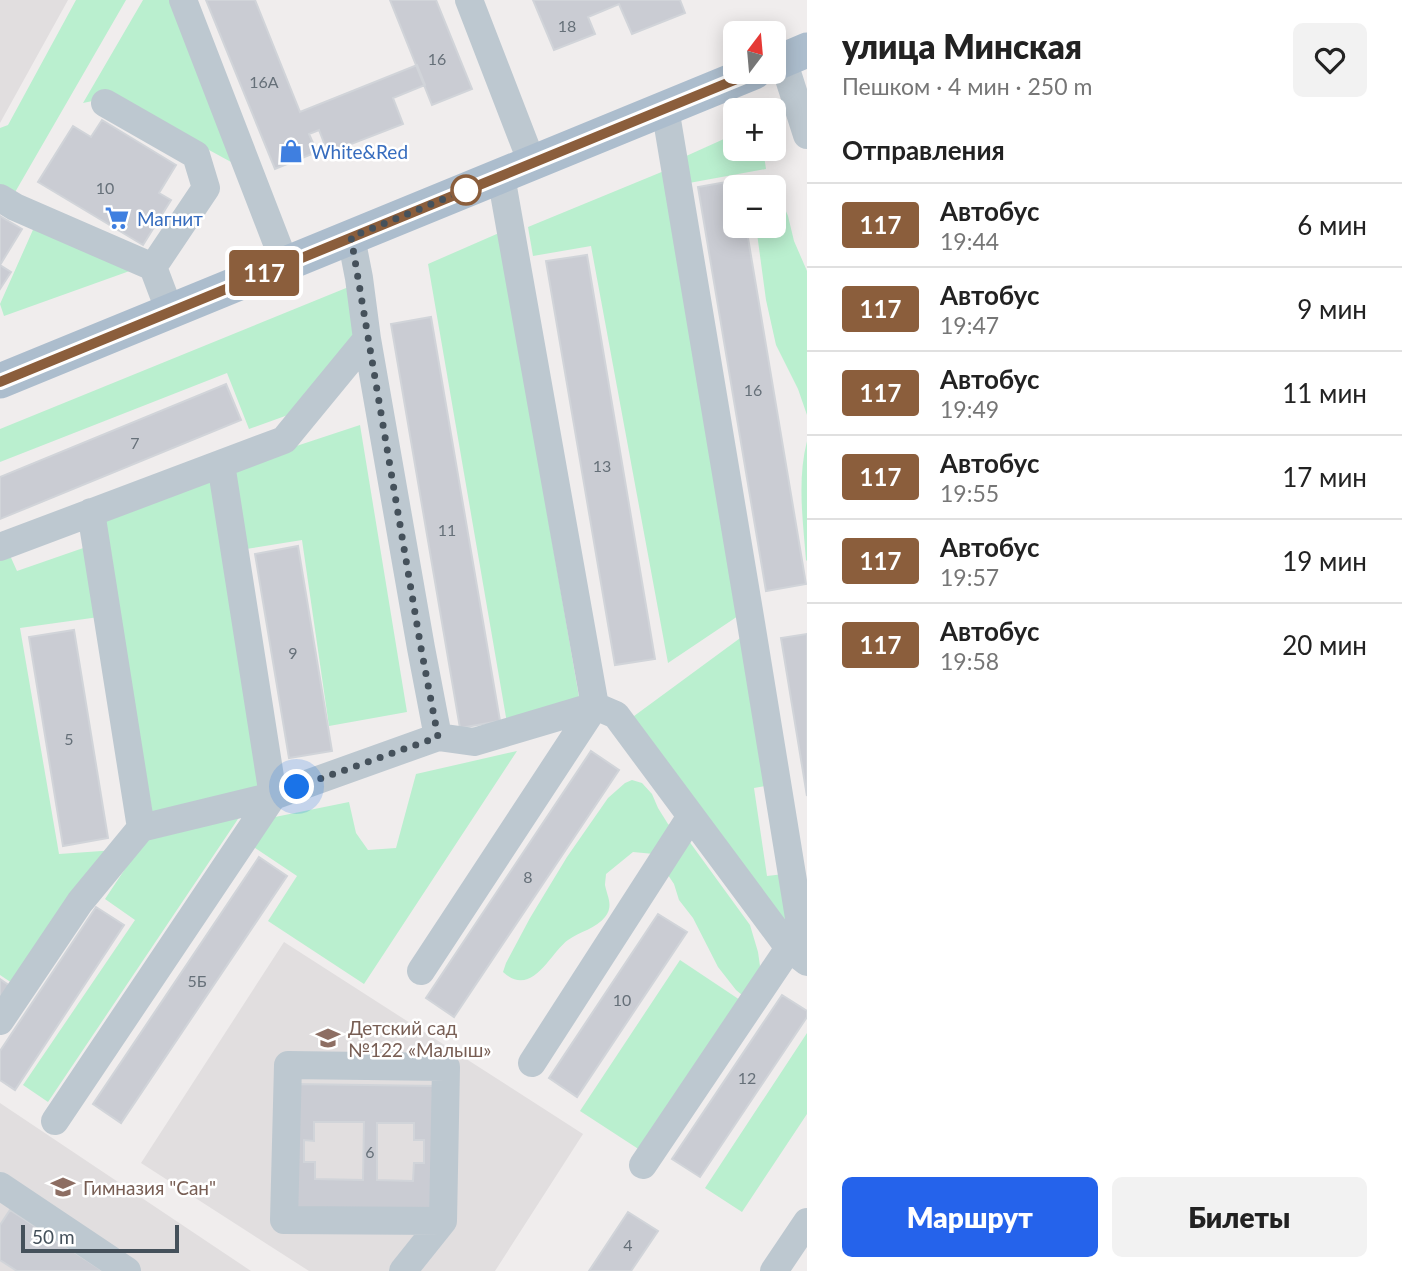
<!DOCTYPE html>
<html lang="ru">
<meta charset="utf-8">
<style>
:root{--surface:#fff;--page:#f2f2f2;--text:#222;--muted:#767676;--line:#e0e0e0;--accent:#2563eb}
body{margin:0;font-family:Lato,sans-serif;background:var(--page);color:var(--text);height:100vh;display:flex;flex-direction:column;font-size:26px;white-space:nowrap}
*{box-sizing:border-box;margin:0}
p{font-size:23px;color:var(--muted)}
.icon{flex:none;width:38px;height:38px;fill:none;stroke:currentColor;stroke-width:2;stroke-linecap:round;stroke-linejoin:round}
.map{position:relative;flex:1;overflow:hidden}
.drawer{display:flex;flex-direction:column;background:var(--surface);width:595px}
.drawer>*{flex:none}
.badge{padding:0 14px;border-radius:5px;font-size:24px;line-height:46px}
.needle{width:46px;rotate:16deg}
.controls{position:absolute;left:723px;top:21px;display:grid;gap:14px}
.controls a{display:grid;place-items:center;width:63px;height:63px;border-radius:10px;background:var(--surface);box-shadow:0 4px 18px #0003;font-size:35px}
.scale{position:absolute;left:21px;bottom:18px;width:158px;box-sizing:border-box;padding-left:7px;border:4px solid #45515b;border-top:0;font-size:19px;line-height:24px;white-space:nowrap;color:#45515b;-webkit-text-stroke:5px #fff;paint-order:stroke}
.you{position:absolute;width:35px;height:35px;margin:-18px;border:5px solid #fff;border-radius:50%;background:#1a73e8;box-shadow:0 0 0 10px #1a73e833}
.map>.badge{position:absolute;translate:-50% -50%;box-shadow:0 0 0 4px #fff}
h2{padding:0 35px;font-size:26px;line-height:63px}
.round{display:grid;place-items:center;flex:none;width:74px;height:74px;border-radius:10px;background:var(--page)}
.headline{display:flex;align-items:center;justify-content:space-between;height:119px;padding:0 35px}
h1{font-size:33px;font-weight:800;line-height:52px}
.primary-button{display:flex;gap:14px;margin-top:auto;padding:14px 35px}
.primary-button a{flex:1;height:80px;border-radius:10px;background:var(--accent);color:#fff;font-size:28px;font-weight:800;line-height:80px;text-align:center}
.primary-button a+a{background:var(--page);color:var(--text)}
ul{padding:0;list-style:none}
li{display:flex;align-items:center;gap:21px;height:84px;padding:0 35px;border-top:2px solid var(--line)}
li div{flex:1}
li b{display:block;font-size:26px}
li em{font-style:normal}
li .badge{min-width:77px;font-weight:700;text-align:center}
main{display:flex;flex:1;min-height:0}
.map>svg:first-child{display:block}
</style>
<main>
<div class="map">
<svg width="807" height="1271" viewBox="0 0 807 1271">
<rect width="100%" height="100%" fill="#f0eded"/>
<path fill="#e1dedf" d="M0,0H68L0,123Z
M284,942L583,1134L495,1271H309L141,1163Z
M0,1103L251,1271H0Z"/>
<path fill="#baefcf" d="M76,0H126L14,194L0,186V128L8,125Z
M143,0H175L231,162L112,97L83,103Z
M735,134V149H763L766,169L689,183L684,157Z
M664,171L738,616L668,663L591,246L533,256L528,227Z
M774,189L780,197L788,216L794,241L807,271V415L798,389L776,345L766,300L756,226H774Z
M36,223L138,268L4,316L0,304Z
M499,233L580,703L507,723L428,264Z
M351,286L357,332L288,415L249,429L227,373L0,462V429Z
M360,425L407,712L329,726L302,540L246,549L230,468Z
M807,441V561L806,560C803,521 797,480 807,441Z
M216,478L265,790L153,817L103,517Z
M89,546L99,617L20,628L59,854L116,850L12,983L0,975V555L8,551L17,571Z
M747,633L771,785L754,788L767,876L784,874L792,923L782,925L630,719Z
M517,751L364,984L268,921L297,876L252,846L270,818L349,802L356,833L368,850L396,848L416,774Z
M632,780L642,783L652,794L658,808L668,824L686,837L750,925L758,952L761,973L742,995L736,990L718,967L693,918L679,900L674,884L654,854L633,852L606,874C606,875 605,884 605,885C607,896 614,906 605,917C597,928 579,932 568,940C550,953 532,999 503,972L506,963L530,918L567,857L608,798L625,783Z
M242,813L48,1102L23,1085L135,920L105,899L147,836Z
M680,960L743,1002L643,1152L580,1111Z
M807,1033V1114L742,1212L705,1188Z"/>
<path fill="#caccd3" stroke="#d1d4d9" stroke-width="2" fill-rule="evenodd" d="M206,0H255L300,112L417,65L425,85L393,98L403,124L328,153L319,130L309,134L317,152L275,169Z
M390,0H436L472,89L432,105Z
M533,0H680L685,13L632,34L619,4L588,17L595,34L554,50Z
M102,120L176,165L159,193L171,200L143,245L38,182L73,126L91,137Z
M738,180L739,187H735V226H746L806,584L766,591L698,187Z
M0,216L22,229L0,265Z
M587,255L655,659L615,665L546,261Z
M0,265L11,272L0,289Z
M431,317L500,721L460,728L391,324Z
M226,384L241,420L0,519V477Z
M298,546L332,751L289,758L255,554Z
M74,630L108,838L63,846L29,637Z
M807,634V796L781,638Z
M591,751L619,770L454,1017L426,998Z
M259,857L287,876L121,1123L93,1104Z
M96,907L124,925L15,1090L0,1080V1051Z
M658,914L687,932L577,1097L549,1078Z
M0,979L10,986L0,1001Z
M782,995L807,1011V1017L700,1177L672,1159Z
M294,1084L437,1086L435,1215L293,1213ZM314,1122H364L363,1180L315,1179V1162H304V1140L314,1141ZM377,1123H414V1140H424V1163H414L413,1181L377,1180Z
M10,1210L103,1271H17L0,1260V1225Z
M628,1212L658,1231L631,1271H589Z"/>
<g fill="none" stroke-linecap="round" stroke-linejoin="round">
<path stroke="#bdc8d0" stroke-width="28" d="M183,0L285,264
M469,0L532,163
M783,60L807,135
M105,103L196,155L206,188L153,267
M665,108L751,623L801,930L789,948L807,962
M501,176L595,706L616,715L789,948L643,1165
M0,198L15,207L153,267L170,312
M351,237L359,278L367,339
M91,512L141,828
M0,547L284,440L367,339L421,648L438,737
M421,971L595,706
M0,1021L80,902L141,828L273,796L221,464
M532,1063L691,816
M55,1121L273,796L438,737L474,742L595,706
M0,1186L127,1271
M403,1271L443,1221L446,1067L288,1065L284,1220L443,1221
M774,1271L807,1222"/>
<path stroke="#acbdcd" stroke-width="35" d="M774,64L807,50
M0,381L754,72"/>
</g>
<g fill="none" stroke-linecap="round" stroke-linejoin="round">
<g stroke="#fff" stroke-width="16">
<path id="line" d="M0,382L754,72"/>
</g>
<use href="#line" stroke="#8b5e3c" stroke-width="10"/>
<path stroke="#45515b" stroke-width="7" stroke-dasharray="0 12.6" d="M297,787L438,737L421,648L351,237L466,190"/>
</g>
<defs>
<g id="shop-bare" transform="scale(1.89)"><path d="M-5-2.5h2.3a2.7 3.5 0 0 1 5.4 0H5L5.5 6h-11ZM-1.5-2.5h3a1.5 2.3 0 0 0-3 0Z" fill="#3f7fe0" stroke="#fff" stroke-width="2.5" paint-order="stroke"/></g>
<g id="supermarket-bare" transform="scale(1.89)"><path d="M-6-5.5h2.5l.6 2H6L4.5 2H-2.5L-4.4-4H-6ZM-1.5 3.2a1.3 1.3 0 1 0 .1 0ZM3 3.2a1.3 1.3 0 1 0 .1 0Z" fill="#3f7fe0" stroke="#fff" stroke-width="2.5" paint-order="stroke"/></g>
<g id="school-bare" transform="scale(1.89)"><path d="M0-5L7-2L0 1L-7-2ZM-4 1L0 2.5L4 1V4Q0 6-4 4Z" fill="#8d6e63" stroke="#fff" stroke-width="2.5" paint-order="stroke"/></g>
</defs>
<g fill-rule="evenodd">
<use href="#shop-bare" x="291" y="151"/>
<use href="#supermarket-bare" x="117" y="218"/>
<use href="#school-bare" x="328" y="1038"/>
<use href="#school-bare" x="63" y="1187"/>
</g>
<circle fill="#fff" stroke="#8b5e3c" stroke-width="3.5" cx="466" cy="190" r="14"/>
<g text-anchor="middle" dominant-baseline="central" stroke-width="5" stroke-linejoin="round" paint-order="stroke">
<g font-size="16" fill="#667079">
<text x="567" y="25">18</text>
<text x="437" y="58">16</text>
<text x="264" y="81">16А</text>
<text x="105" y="187">10</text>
<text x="753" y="389">16</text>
<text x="135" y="442">7</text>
<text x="602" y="465">13</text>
<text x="447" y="529">11</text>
<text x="293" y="652">9</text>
<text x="69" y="738">5</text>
<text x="528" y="876">8</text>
<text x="197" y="980">5Б</text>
<text x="622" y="999">10</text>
<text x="747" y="1077">12</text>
<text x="370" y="1151">6</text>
<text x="628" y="1244">4</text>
</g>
<g font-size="19" fill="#366cbe" stroke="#fff" text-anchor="start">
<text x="311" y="151">White&amp;Red</text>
<text x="137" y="218">Магнит</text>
</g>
<g font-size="19" fill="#785e54" stroke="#fff" text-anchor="start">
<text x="348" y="1027">Детский сад<tspan x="348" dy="22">№122 «Малыш»</tspan></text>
<text x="83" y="1187">Гимназия "Сан"</text>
</g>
</g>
</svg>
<div class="controls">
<a><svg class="needle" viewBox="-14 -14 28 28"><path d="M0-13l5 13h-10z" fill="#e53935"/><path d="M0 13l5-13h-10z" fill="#767676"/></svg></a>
<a>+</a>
<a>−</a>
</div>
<div class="scale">50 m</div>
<div class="you" style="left:297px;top:787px"></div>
<b class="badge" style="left:264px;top:273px;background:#8b5e3c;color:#fff">117</b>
</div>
<section class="drawer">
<div class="headline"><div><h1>улица Минская</h1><p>Пешком · 4 мин · 250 m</p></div><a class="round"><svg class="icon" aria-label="heart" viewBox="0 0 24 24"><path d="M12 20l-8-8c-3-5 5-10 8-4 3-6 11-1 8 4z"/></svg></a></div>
<h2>Отправления</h2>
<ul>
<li><span class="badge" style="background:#8b5e3c;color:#fff">117</span><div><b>Автобус</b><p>19:44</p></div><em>6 мин</em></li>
<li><span class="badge" style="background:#8b5e3c;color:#fff">117</span><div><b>Автобус</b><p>19:47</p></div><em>9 мин</em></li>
<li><span class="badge" style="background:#8b5e3c;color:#fff">117</span><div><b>Автобус</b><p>19:49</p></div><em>11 мин</em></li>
<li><span class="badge" style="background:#8b5e3c;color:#fff">117</span><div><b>Автобус</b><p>19:55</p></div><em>17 мин</em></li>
<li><span class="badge" style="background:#8b5e3c;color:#fff">117</span><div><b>Автобус</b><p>19:57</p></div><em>19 мин</em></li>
<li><span class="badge" style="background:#8b5e3c;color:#fff">117</span><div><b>Автобус</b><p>19:58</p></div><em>20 мин</em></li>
</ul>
<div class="primary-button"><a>Маршрут</a><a>Билеты</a></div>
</section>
</main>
